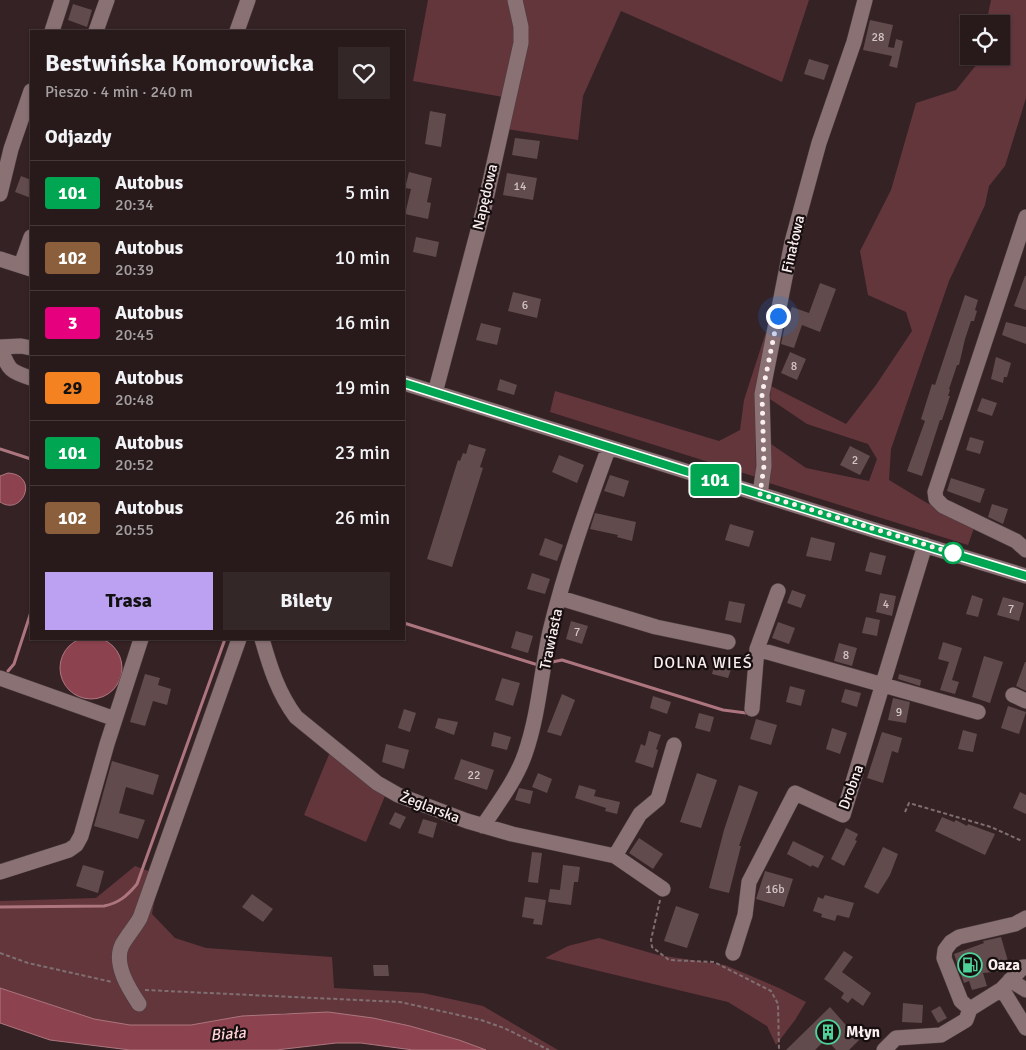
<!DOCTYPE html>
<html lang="pl">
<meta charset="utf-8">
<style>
:root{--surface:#281a1b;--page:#342728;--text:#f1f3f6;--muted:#a5a1a3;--line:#44383a;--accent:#bca0f2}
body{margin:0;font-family:Signika,sans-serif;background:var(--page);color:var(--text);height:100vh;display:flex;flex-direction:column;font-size:19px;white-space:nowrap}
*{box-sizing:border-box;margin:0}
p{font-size:16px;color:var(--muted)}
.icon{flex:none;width:28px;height:28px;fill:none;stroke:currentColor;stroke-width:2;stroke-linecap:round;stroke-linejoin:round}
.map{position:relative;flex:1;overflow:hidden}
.sheet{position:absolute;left:30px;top:30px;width:375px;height:610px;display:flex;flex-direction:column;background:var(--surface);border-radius:0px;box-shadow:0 1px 4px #0004,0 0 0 1px var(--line)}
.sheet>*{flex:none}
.badge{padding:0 10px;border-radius:4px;font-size:18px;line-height:32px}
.tools{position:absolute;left:960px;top:15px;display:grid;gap:10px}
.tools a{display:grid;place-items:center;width:50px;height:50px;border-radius:0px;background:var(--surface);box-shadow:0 1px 4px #0004,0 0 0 1px var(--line);font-size:25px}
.you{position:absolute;width:25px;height:25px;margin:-12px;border:4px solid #fff;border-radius:50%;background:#1a73e8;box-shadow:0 0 0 8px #1a73e833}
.map>.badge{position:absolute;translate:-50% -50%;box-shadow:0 0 0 2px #fff}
h2{padding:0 15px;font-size:19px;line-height:45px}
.round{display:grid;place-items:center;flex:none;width:52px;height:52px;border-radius:0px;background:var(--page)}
.head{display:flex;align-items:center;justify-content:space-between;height:85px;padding:0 15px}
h1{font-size:24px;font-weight:700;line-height:38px}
.cta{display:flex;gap:10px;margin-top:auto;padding:10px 15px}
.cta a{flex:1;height:58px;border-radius:0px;background:var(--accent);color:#111;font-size:20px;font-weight:700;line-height:58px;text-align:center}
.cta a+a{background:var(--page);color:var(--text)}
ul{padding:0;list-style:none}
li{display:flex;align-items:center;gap:15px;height:65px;padding:0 15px;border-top:1px solid var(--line)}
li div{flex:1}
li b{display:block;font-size:19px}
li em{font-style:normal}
li .badge{min-width:55px;font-weight:700;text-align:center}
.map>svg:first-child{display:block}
</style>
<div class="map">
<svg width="1026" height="1050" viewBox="0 0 1026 1050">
<rect width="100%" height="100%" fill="#352224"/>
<path fill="#63363c" d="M428,0H511L517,39L503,97L413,81Z
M520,0H809L782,82L621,11L583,96L578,140L507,129Z
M991,0H1026V98L1005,166L989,186L985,205L949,281L891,449L889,480L927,503L975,525L968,545L769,483L771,444L806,468L869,481L877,459L868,444L807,424L770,399L771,386L846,424L876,385L912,331L906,312L868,295L860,251L891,190L916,103L956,90L977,64L979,56H1001V24H986Z
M774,307L755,397L756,477L550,412L555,391L719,441L740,430L744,400Z
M330,752L385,796L366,842L304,815Z
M135,866L159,875L152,914L175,938L206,948L332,957L334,988L423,993L483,1006L558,1050H486L459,1040L410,1026L373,1018L284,1013L266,1016H242L191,1025H130L94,1019L0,988V901L96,898Z
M599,938L658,955L725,965L779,988L806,1002L795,1020L776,1045L767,1026L728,1002L545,958L568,946Z"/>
<path fill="#8c434f" stroke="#ad767f" d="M8,473C40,475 23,517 0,502V476Z
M60 668a31 31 0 1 1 62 0a31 31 0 1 1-62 0Z
M0,988L94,1019L130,1025H191L242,1016L328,1012L373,1018L410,1026L459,1040L486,1050H413L361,1043H336L276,1050H130L50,1040L0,1023Z"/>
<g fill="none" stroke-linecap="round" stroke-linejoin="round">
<path stroke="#ad767f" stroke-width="3" d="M0,449L31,459
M404,623L538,665
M552,662L562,660L723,710L746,713
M8,671L14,664L31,612
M0,907L104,906C119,903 127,896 137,884L225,639"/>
</g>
<path fill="#614b4d" d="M73,4L92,10L87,27L68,20Z
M870,20L893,25L888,47L894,48L896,39L903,41L897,68L889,66L892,56L863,50Z
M809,59L829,65L824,80L804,74Z
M430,111L446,114L441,147L425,144Z
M515,138L540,141L537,159L512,155Z
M409,172L432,178L427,202L431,203L428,219L405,214L411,189L405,188Z
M507,173L537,178L533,200L503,195Z
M21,176L31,180V198L15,192Z
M416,237L439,242L436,257L413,252Z
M1025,276H1026V310L1014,306Z
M820,283L836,289L820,332L802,325L794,348L781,344L785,325L792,307L809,313Z
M513,292L541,299L537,318L508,311Z
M965,295L978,300L975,310L977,311L974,321H971L965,339L959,365H957L949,389L950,390L948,396H950L942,420H940L922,476L907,471L925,421L921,419L932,384L935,385Z
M1006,322L1026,327V344L1002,335Z
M481,323L501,328L497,345L476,340Z
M790,352L806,359L797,380L781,373Z
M996,357L1011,363L1007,377H1004L1003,383L991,379Z
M500,379L517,385L514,395L497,390Z
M982,398L997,403L992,416L977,411Z
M970,437L984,441L980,454L966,450Z
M469,444L486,449L480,467L483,468L452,567L427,559L458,460L460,461L463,453L466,454Z
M850,446L870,456L860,475L840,465Z
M559,455L584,465L577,483L552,472Z
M610,475L629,481L624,497L604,491Z
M951,478L985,489L980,503L947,491Z
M992,504L1008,509L1003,524L988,517Z
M595,513L636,522L632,541L617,537L618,535L590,529Z
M730,524L754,531L749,547L725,540Z
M811,537L835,543L831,561L806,556Z
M545,538L563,545L557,561L539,555Z
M870,552L886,556L881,575L865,571Z
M532,573L550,579L545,594L527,589Z
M792,590L806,595L801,608L787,603Z
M880,593L896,596L892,616L876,612Z
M972,595L983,599L978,617L966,614Z
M1003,597L1024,603L1019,621L997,615Z
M729,601L745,604L741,623L725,620Z
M866,617L880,620L877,636L862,633Z
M571,621L588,626L582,644L566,639Z
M778,622L795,628L789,644L772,638Z
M516,631L533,636L528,653L511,648Z
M943,642L962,648L952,680L959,682L955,694L940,690L949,662L938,659Z
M839,643L857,648L852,666L834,661Z
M717,656L734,661L728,678L712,674Z
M984,656L1003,662L990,703L972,697Z
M1025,662H1026V691L1016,686Z
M145,674L160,678L158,685L171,689L167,705L153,701L145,726L130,722Z
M899,674L921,680L920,686L898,679Z
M502,678L520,683L513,706L495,700Z
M790,686L805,690L801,706L786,702Z
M845,689L861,693L857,707L841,702Z
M562,694L575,700L561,736L547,732Z
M653,696L671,702L667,714L650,708Z
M893,698L910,702L906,723L888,720Z
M1008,706L1026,712L1019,734L1001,728Z
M404,709L416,713L410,732L398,728Z
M699,713L714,717L710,732L695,728Z
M438,718L458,722L454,735L435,728Z
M756,719L777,725L771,745L750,739Z
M832,728L847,733L840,754L826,749Z
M963,730L977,734L973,752L958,749Z
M649,731L661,735L656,749L658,750L653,768L635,762L641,744L645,746Z
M494,732L511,737L507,750L491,746Z
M882,732L902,738L898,753L892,751L883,783L867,778Z
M386,744L409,750L404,769L382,762Z
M461,759L494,770L487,790L454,779Z
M112,761L159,775L153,795L126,787L119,813L145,820L138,839L94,826Z
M538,773L552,779L547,793L532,787Z
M697,773L717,780L701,828L680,822Z
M579,785L596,790L594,796L620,802L617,814L605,811L606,808L575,798Z
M739,785L758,792L739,846H741L729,893L709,888L724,830Z
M519,788L533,791L530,804L515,800Z
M1020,792L1026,795V814L1013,808Z
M395,812L406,817L400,829L389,824Z
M942,817L954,822L956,820L967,826L968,824L995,834L985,855L935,831Z
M423,819L437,823L433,838L418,833Z
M846,828L858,834L855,840L857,841L844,866L831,859Z
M639,838L663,854L653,869L629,853Z
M793,841L824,856L818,868L812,865L811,867L787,854Z
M883,847L898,854L890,875L878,894L864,887Z
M532,852L542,853L538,883L528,882Z
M83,865L104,871L98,893L76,886Z
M563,865L580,867L578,882H574L571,905L548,902L550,889L560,890Z
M765,871L793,879L784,907L756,899Z
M252,894L273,909L263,922L242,907Z
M825,895L854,903L849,918L837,915L835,921L821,917L822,914L813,911L818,897L823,899Z
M525,897L546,900L542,925L533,924L534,919L522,917Z
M676,906L699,914L687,948L664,941Z
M1001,937L1010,968L1006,971L983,973L987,986L972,990L969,981L964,983L954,954L984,943L983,941Z
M844,951L853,957L842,972L871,993L863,1006L852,998L848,1003L841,998L844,993L824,979Z
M373,965H388L389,976H374Z
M903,1003L923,1005L922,1023L902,1022Z
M940,1006L947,1018L938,1023L931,1011Z
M830,1007L859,1040L849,1050H836L826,1039L815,1050H786Z"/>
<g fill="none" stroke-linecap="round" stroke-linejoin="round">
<g stroke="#4d3d40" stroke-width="16">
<path id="minor" d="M52,31L62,0
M96,31L107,0
M237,31L248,0
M0,194L11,149L31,91
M1026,217L935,492L936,499L943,506L1016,541L1026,550
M0,259L31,269
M21,265L31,237
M0,347C9,369 8,371 31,378
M0,347L21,346L31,348
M404,383L874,530L1026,576
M435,393L484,208L521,43V27L515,0
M760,494L764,466L762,394L792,242L819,143L854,42L865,0
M560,598L656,627L728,642
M262,639C270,667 278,693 296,717L377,783L398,795L467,821L512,834L615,856L663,889
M757,649L978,712
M0,678L115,719
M1013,695L1026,701
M752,709L757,649L778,591
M483,826C498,803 516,780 525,754C539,714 541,672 550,631C565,569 587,507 609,447
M615,856L640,814L658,799L674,745
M0,872L69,850L76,845L81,836L107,744L141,639
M733,953L745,915L749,882L795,793L843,815L925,545
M1010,980L1026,990
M1002,989L1026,1028
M139,1004C129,989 113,964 122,945C127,936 135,927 140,918L239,639
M970,1009L961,1001L944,958L945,950L951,942L959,937L1015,924L1026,918
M884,1050L896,1038L941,1035L966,1020L970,1009L1002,989L1023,967H1026"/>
</g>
<path stroke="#7f6f70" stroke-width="2" stroke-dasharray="4 2.5" stroke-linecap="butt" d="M905,812L909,803L991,827L1022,841
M660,900L651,940L652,947L669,960L714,962L771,991L778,1004L779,1050
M0,953L28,963L112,982
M145,990L400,1002L481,1020L504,1028L549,1050"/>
<use href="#minor" stroke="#897174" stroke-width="15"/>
</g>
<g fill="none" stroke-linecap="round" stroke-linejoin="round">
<g stroke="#fff" stroke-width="11">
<path id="line" d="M404,383L874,530L1026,576"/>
</g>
<use href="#line" stroke="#00a651" stroke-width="8"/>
<path stroke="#fbeeef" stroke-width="5" stroke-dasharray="0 9" d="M778,316L762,394L764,466L760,494L953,553"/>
</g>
<defs>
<g id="fuel-ring" transform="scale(1.25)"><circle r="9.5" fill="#170e0f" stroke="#4dd39a" stroke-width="1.5"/><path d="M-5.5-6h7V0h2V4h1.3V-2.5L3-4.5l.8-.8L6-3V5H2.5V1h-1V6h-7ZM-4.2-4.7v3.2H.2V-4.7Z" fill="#4dd39a"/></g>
<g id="building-ring" transform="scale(1.25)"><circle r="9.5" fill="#170e0f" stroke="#4dd39a" stroke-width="1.5"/><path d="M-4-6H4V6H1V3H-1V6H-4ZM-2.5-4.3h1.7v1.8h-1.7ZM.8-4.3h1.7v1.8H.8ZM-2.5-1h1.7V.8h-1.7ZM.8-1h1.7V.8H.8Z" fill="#4dd39a"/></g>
</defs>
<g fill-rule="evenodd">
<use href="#fuel-ring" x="970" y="965"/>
<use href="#building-ring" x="828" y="1032"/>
</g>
<circle fill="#fff" stroke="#00a651" stroke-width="2.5" cx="953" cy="553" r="10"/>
<g text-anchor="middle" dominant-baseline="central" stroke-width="4.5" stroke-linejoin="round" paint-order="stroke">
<g font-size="12" fill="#d4c5c6">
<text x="878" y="37">28</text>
<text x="520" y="186">14</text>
<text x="525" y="305">6</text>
<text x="794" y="366">8</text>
<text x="855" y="460">2</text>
<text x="886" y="604">4</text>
<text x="1011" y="609">7</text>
<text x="577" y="632">7</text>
<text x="846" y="655">8</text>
<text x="899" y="712">9</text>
<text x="474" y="775">22</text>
<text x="775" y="889">16b</text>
</g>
<g font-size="15" fill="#fbeeef" stroke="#170e0f">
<text transform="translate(485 197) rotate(-77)">Napędowa</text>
<text transform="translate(793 244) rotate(-77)">Finałowa</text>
<text transform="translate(551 639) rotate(-78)">Trawiasta</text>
<text transform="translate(851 787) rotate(-70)">Drobna</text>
<text transform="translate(430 807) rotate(21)">Żeglarska</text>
</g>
<g font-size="15" font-weight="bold" fill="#fbeeef" stroke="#170e0f" text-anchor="start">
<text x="988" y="965">Oaza</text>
<text x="846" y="1032">Młyn</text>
</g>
<g font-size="16" letter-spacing="1" fill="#fbeeef" stroke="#170e0f">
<text x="703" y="663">DOLNA WIEŚ</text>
</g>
<g font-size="16" font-style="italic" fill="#ffd1d5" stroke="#170e0f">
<text transform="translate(228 1034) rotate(-5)">Biała</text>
</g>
</g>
</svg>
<div class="tools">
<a><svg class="icon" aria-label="locate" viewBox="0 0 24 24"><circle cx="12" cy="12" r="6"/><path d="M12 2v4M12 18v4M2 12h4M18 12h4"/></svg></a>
</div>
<div class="you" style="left:778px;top:316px"></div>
<b class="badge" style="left:715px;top:480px;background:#00a651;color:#fff">101</b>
<section class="sheet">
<div class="head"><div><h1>Bestwińska Komorowicka</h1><p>Pieszo · 4 min · 240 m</p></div><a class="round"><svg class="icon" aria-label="heart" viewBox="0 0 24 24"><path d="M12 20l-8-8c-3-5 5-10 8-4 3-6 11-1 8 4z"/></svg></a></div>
<h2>Odjazdy</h2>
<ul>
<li><span class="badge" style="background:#00a651;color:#fff">101</span><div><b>Autobus</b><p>20:34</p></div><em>5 min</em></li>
<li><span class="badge" style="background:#8b5e3c;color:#fff">102</span><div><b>Autobus</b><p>20:39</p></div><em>10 min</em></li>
<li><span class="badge" style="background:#e6007e;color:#fff">3</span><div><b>Autobus</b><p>20:45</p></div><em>16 min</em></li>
<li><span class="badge" style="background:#f58220;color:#111">29</span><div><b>Autobus</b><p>20:48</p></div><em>19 min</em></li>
<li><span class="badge" style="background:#00a651;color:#fff">101</span><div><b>Autobus</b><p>20:52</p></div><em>23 min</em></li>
<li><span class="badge" style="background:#8b5e3c;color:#fff">102</span><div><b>Autobus</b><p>20:55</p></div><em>26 min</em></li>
</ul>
<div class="cta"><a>Trasa</a><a>Bilety</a></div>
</section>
</div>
